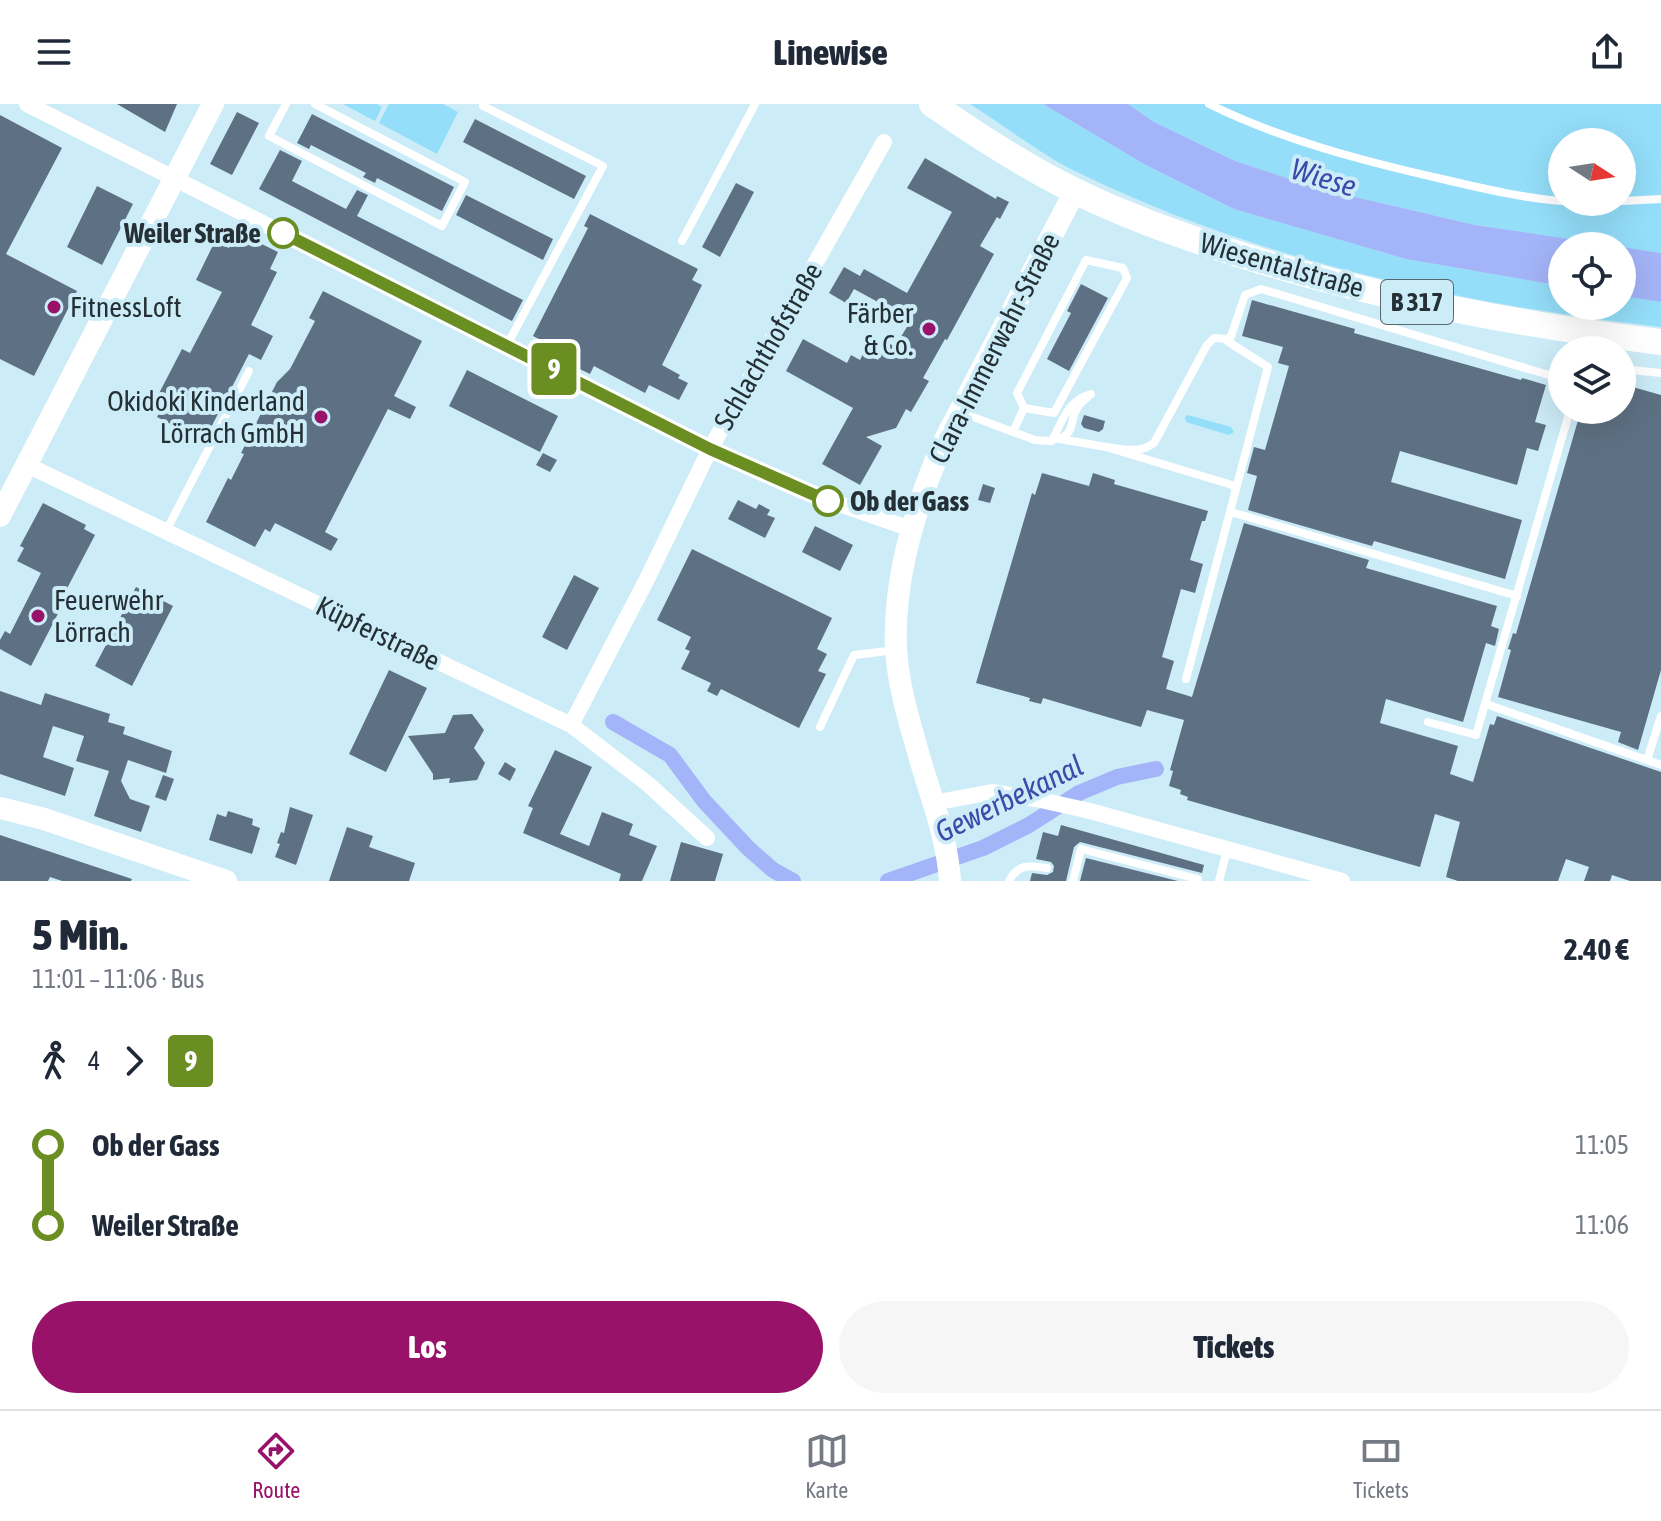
<!DOCTYPE html>
<html lang="de">
<meta charset="utf-8">
<style>
:root{--surface:#fff;--page:#f6f6f7;--text:#1f2937;--muted:#747a83;--line:#e0e1e3;--accent:#971268}
body{margin:0;font-family:"Asap Condensed",sans-serif;background:var(--page);color:var(--text);height:100vh;display:flex;flex-direction:column;font-size:30px;white-space:nowrap}
*{box-sizing:border-box;margin:0}
p{font-size:26px;color:var(--muted)}
.icon{flex:none;width:44px;height:44px;fill:none;stroke:currentColor;stroke-width:2;stroke-linecap:round;stroke-linejoin:round}
.map{position:relative;height:777px;overflow:hidden}
.panel{display:flex;flex-direction:column;background:var(--surface);flex:1}
.panel>*{flex:none}
.badge{padding:0 16px;border-radius:6px;font-size:28px;line-height:52px}
.needle{width:52px;rotate:102deg}
.fabs{position:absolute;left:1548px;top:24px;display:grid;gap:16px}
.fabs a{display:grid;place-items:center;width:88px;height:88px;border-radius:50%;background:var(--surface);box-shadow:0 8px 32px #0002;font-size:40px}
.map>.badge{position:absolute;translate:-50% -50%;box-shadow:0 0 0 4px #fff}
.legs{display:flex;align-items:center;gap:12px;height:88px;padding:0 32px;font-size:26px}
.legs p{margin-inline-start:auto}
.head{display:flex;align-items:center;justify-content:space-between;height:136px;padding:0 32px}
h1{font-size:44px;font-weight:800;line-height:60px}
.cta{display:flex;gap:16px;margin-top:auto;padding:16px 32px}
.cta a{flex:1;height:92px;border-radius:48px;background:var(--accent);color:#fff;font-size:32px;font-weight:800;line-height:92px;text-align:center}
.cta a+a{background:var(--page);color:var(--text)}
ul{padding:0 32px;list-style:none}
li{display:flex;align-items:center;gap:28px;height:80px;font-size:30px}
li i{display:grid;place-items:center;width:12px;height:100%;margin:0 10px;background:currentColor}
li i::after{content:'';width:20px;height:20px;margin:-10px;border:6px solid;border-radius:50%;background:var(--surface)}
li p{margin-inline-start:auto}
li:first-child i{background:linear-gradient(#0000 50%,currentColor 0)}
li:last-child i{background:linear-gradient(currentColor 50%,#0000 0)}
header{display:flex;justify-content:space-between;align-items:center;height:104px;padding:0 32px;background:var(--surface);font-size:36px;font-weight:800}
.menu{display:flex;justify-content:space-around;align-items:center;height:112px;border-top:2px solid var(--line);background:var(--surface);font-size:22px;color:var(--muted)}
.menu a{display:grid;justify-items:center;gap:4px}
.menu .current{color:var(--accent)}
.map>svg:first-child{display:block}
</style>
<header><svg class="icon" aria-label="menu" viewBox="0 0 24 24"><path d="M4 6h16M4 12h16M4 18h16"/></svg>Linewise<svg class="icon" aria-label="share" viewBox="0 0 24 24"><path d="M12 15V3M7 8l5-5 5 5M5 13v7h14v-7"/></svg></header>
<div class="map">
<svg width="1661" height="777" viewBox="0 0 1661 777">
<rect width="100%" height="100%" fill="#ccecf8"/>
<path fill="#94defa" fill-rule="evenodd" d="M343,0H377L382,3L375,17Z
M389,0H443L458,8L437,50L379,19Z
M970,0H1043L1144,60L1234,105L1406,155L1562,182V202H1622V192L1661,198V223C1461,200 1259,157 1077,68C1040,50 1005,22 970,0Z
M1128,0H1661V149L1475,121L1317,84L1235,57L1154,18ZM1562,38H1622V98H1562Z
M1188,311L1231,323L1234,328L1229,331L1186,318L1185,313Z"/>
<path fill="#a3b4f8" d="M1043,0H1128L1154,18L1235,57L1317,84L1475,121L1616,142H1562V182L1406,155L1234,105L1144,60Z
M1622,143L1661,149V198L1622,192Z"/>
<g fill="none" stroke-linecap="round" stroke-linejoin="round">
<path stroke="#a3b4f8" stroke-width="16" d="M613,618L670,651L704,697L748,744L773,766L793,777
M888,777L983,744L1029,721L1079,689L1117,673L1156,665"/>
</g>
<path fill="#5e7184" d="M117,0H177L165,28Z
M237,8L259,19L232,71L210,60Z
M312,10L454,83L442,107L377,74L375,79L363,73L366,69L311,41L309,45L297,39Z
M0,11L62,44L6,150L77,187L34,272L0,255Z
M475,15L586,72L574,95L463,38Z
M280,46L302,57L292,77L346,105L357,86L368,91L357,112L523,196L512,217L259,85Z
M925,54L996,95L997,92L1009,98L1000,115L997,113L980,142L994,150L947,236L945,235L923,274L929,277L911,308L906,305L896,324L866,333L882,342L860,381L822,360L853,304L786,267L803,235L847,259L851,251L860,256L864,248L878,256L887,238L895,243L911,216L854,185L846,199L829,189L844,163L860,172L864,165L907,189L952,108L907,84Z
M736,79L754,88L720,153L702,143Z
M97,82L133,100L102,161L67,143Z
M466,91L553,135L543,156L456,111Z
M590,110L698,165L692,176L702,181L662,261L680,271L678,274L688,279L679,296L649,281L645,289L594,262L590,270L569,260L573,252L533,232L588,124L584,122Z
M237,128L278,148L270,165L277,168L251,221L273,232L261,256L249,250L204,337L157,313L162,303L154,299L182,245L190,249L222,188L196,176L215,137L229,144Z
M1081,180L1108,194L1069,267L1047,255L1071,209L1067,207Z
M323,187L422,237L394,292L416,303L410,315L388,305L325,428L338,435L331,447L275,419L270,428L265,425L255,443L206,418L228,374L231,376L244,350L241,349L277,278L290,265L315,217L309,214Z
M1252,196L1355,225L1354,229L1521,276L1522,274L1546,281L1535,318L1546,321L1538,347L1527,344L1517,381L1400,347L1391,378L1522,416L1505,475L1374,437L1372,442L1248,406L1257,372L1247,369L1254,343L1265,346L1289,262L1278,259L1283,243L1242,232Z
M467,266L558,312L540,348L449,302Z
M1622,280L1661,291V566L1638,646L1618,638L1621,628L1498,593L1511,546L1508,545L1513,529L1516,530L1581,306H1622Z
M1084,311L1105,317L1103,325L1099,328L1084,324L1081,320Z
M543,349L557,356L550,368L536,361Z
M1042,369L1089,382L1093,369L1115,376L1114,380L1208,407L1205,417H1202L1190,456L1203,460L1195,489L1181,485L1162,553L1174,557L1166,585L1192,593L1244,419L1369,456L1366,464L1497,502L1491,522L1499,525L1495,542L1486,539L1463,618L1386,595L1380,619L1458,642L1450,670L1473,678L1490,620L1494,621L1497,612L1661,668V777H1630L1612,771L1610,777H1584L1589,763L1566,755L1558,777H1458L1446,773L1460,718L1435,710L1420,763L1187,696L1188,693L1180,690L1181,686L1169,682L1173,667L1170,666L1184,616L1147,606L1141,623L1043,594L1041,600L1029,597L1030,594L976,579L1032,389L1035,391Z
M983,380L995,384L990,399L978,396Z
M738,396L756,405L759,400L770,406L767,411L775,414L765,434L728,415Z
M43,399L86,421L84,425L95,431L62,494L65,496L31,562L0,545V536L5,527L10,530L41,469L17,457L24,444L20,442Z
M815,422L853,441L840,467L802,448Z
M692,445L832,514L817,545L827,550L818,567L826,570L799,624L721,585L717,592L707,587L711,579L681,565L690,547L685,545L691,533L657,516Z
M574,471L599,484L567,546L542,533Z
M136,483L173,502L132,582L95,562Z
M389,566L427,584L386,668L349,650Z
M0,587L41,601L45,589L110,610L108,618L125,623L123,630L172,647L166,669L128,656L121,677L130,695L150,702L141,728L94,712L109,667L76,657L84,632L53,622L43,653L74,664L65,692L0,670Z
M472,610L484,626L474,644L485,659L477,676L449,679L450,674L433,676V670L408,632L445,629L453,611Z
M555,646L592,663L560,730L589,742L602,708L633,720L629,731L657,742L642,777H619L621,770L523,729L533,704L528,702Z
M505,658L516,665L510,677L498,670Z
M163,671L174,675L166,697L155,693Z
M290,703L313,711L296,761L275,753L280,740L277,739L281,728L284,729Z
M228,707L253,715L252,721L260,724L252,750L209,736L217,710L226,713Z
M1061,721L1204,761L1202,769L1080,738L1074,743L1066,777H1030L1032,769L1047,771L1053,768L1054,762L1051,758L1036,755L1043,728L1058,732Z
M347,723L373,732L369,743L415,759L409,777H329Z
M0,731L132,775L131,777H62L50,773L48,777H0Z
M681,738L723,750L715,777H670Z
M1086,754L1178,777H1080Z"/>
<g fill="none" stroke-linecap="round" stroke-linejoin="round">
<path stroke="#fff" stroke-width="8" d="M286,0L269,32L442,122L465,78L315,0
M1209,0C1282,36 1363,57 1442,75C1481,84 1522,94 1562,97
M483,2L603,62L507,241
M1622,97L1661,95
M1574,98H1600
M682,137L755,0
M1086,156L1123,164L1127,174L1054,309L1024,304L1017,289Z
M1227,237L1268,263L1236,385
M1622,265L1661,269
M960,308L1013,328L1024,304
M1013,328L1035,336L1052,337C1062,317 1068,296 1091,290
M1058,335C1076,330 1069,315 1078,303C1080,299 1084,296 1088,293
M1060,335L1106,343
M1231,408L1517,492
M166,427L249,267
M1186,575L1236,385L1232,381L1106,343C1124,345 1139,350 1154,339L1207,241L1214,234L1230,235L1245,191L1261,185L1562,275
M1486,600L1661,661
M1428,618L1476,631L1570,306
M820,623L854,551L896,546
M1647,656L1661,612
M1009,777C1018,760 1029,761 1047,764
M1073,777L1081,745L1198,775L1197,777
M1219,777L1227,746"/>
<path stroke="#fff" stroke-width="16" d="M27,0L710,345L802,387L911,425
M27,361L571,621L648,680L707,734
M571,621L646,477L710,345L884,38
M933,699L992,688L1036,695L1090,707L1342,777"/>
<path stroke="#fff" stroke-width="22" d="M0,412L213,0
M0,704L44,715L226,777
M950,777C947,730 928,686 916,641C907,610 898,578 896,545C893,474 915,403 943,339L1075,87"/>
<path stroke="#fff" stroke-width="26" d="M932,0C978,32 1026,63 1077,88C1130,114 1185,133 1241,151C1378,194 1519,221 1661,238"/>
</g>
<g fill="none" stroke-linecap="round" stroke-linejoin="round">
<g stroke="#fff" stroke-width="18">
<path id="line-1" d="M283,129L710,345L828,397"/>
</g>
<use href="#line-1" stroke="#6b8e23" stroke-width="12"/>
</g>
<g fill="#fff" stroke="#6b8e23" stroke-width="4">
<circle cx="283" cy="129" r="14"/>
<circle cx="828" cy="397" r="14"/>
</g>
<g fill="#971268" stroke="#ccecf8" stroke-width="3">
<circle cx="54" cy="203" r="8"/>
<circle cx="929" cy="225" r="8"/>
<circle cx="321" cy="313" r="8"/>
<circle cx="38" cy="512" r="8"/>
</g>
<g text-anchor="middle" dominant-baseline="central" stroke-width="8" stroke-linejoin="round" paint-order="stroke">
<rect fill="#ccecf8" stroke="#566870" stroke-width="2" x="1381" y="176" width="72" height="44" rx="6"/>
<g font-size="26" font-weight="bold" fill="#243035">
<text x="1417" y="198">B 317</text>
</g>
<g font-size="28" font-weight="bold" fill="#243035" stroke="#ccecf8" text-anchor="end">
<text x="261" y="129">Weiler Straße</text>
<text x="850" y="397" text-anchor="start">Ob der Gass</text>
</g>
<g font-size="28" fill="#243035" stroke="#ccecf8">
<text transform="translate(1282 161) rotate(16)">Wiesentalstraße</text>
<text transform="translate(768 242) rotate(-60)">Schlachthofstraße</text>
<text transform="translate(994 244) rotate(-63)">Clara-Immerwahr-Straße</text>
<text transform="translate(378 529) rotate(26)">Küpferstraße</text>
</g>
<g font-size="28" fill="#243035" stroke="#ccecf8" text-anchor="start">
<text x="70" y="203">FitnessLoft</text>
<text x="913" y="209" text-anchor="end">Färber<tspan x="913" dy="32">&amp; Co.</tspan></text>
<text x="305" y="297" text-anchor="end">Okidoki Kinderland<tspan x="305" dy="32">Lörrach GmbH</tspan></text>
<text x="54" y="496">Feuerwehr<tspan x="54" dy="32">Lörrach</tspan></text>
</g>
<g font-size="30" font-style="italic" fill="#3e4aaa" stroke="#ccecf8">
<text transform="translate(1324 73) rotate(17)">Wiese</text>
<text transform="translate(1009 694) rotate(-26)">Gewerbekanal</text>
</g>
</g>
</svg>
<div class="fabs">
<a><svg class="needle" viewBox="-14 -14 28 28"><path d="M0-13l5 13h-10z" fill="#e53935"/><path d="M0 13l5-13h-10z" fill="#747a83"/></svg></a>
<a><svg class="icon" aria-label="locate" viewBox="0 0 24 24"><circle cx="12" cy="12" r="6"/><path d="M12 2v4M12 18v4M2 12h4M18 12h4"/></svg></a>
<a><svg class="icon" aria-label="layers" viewBox="0 0 24 24"><path d="M12 4l9 5-9 5-9-5zM3 14l9 5 9-5"/></svg></a>
</div>
<b class="badge" style="left:554px;top:265px;background:#6b8e23;color:#fff">9</b>
</div>
<section class="panel">
<div class="head"><div><h1>5 Min.</h1><p>11:01 – 11:06 · Bus</p></div><b>2.40 €</b></div>
<div class="legs"><svg class="icon" aria-label="walk" viewBox="0 0 24 24"><circle cx="13" cy="4" r="2"/><path d="M13 8l-2 6 4 7M11 14l-3 7M7 12l3-4h3l4 4"/></svg>4<svg class="icon" aria-label="forward" viewBox="0 0 24 24"><path d="M9 5l7 7-7 7"/></svg><b class="badge" style="background:#6b8e23;color:#fff">9</b></div>
<ul>
<li><i style="color:#6b8e23"></i><b>Ob der Gass</b><p>11:05</p></li>
<li><i style="color:#6b8e23"></i><b>Weiler Straße</b><p>11:06</p></li>
</ul>
<div class="cta"><a>Los</a><a>Tickets</a></div>
</section>
<nav class="menu">
<a class="current"><svg class="icon" aria-label="directions" viewBox="0 0 24 24"><path d="M12 3l9 9-9 9-9-9zM9 14v-3h6M13 9l2 2-2 2"/></svg>Route</a>
<a><svg class="icon" aria-label="map" viewBox="0 0 24 24"><path d="M3 6l6-2 6 2 6-2v14l-6 2-6-2-6 2zM9 4v14M15 6v14"/></svg>Karte</a>
<a><svg class="icon" aria-label="tickets" viewBox="0 0 24 24"><path d="M3 7h18v10H3zM15 7v10"/></svg>Tickets</a>
</nav>
